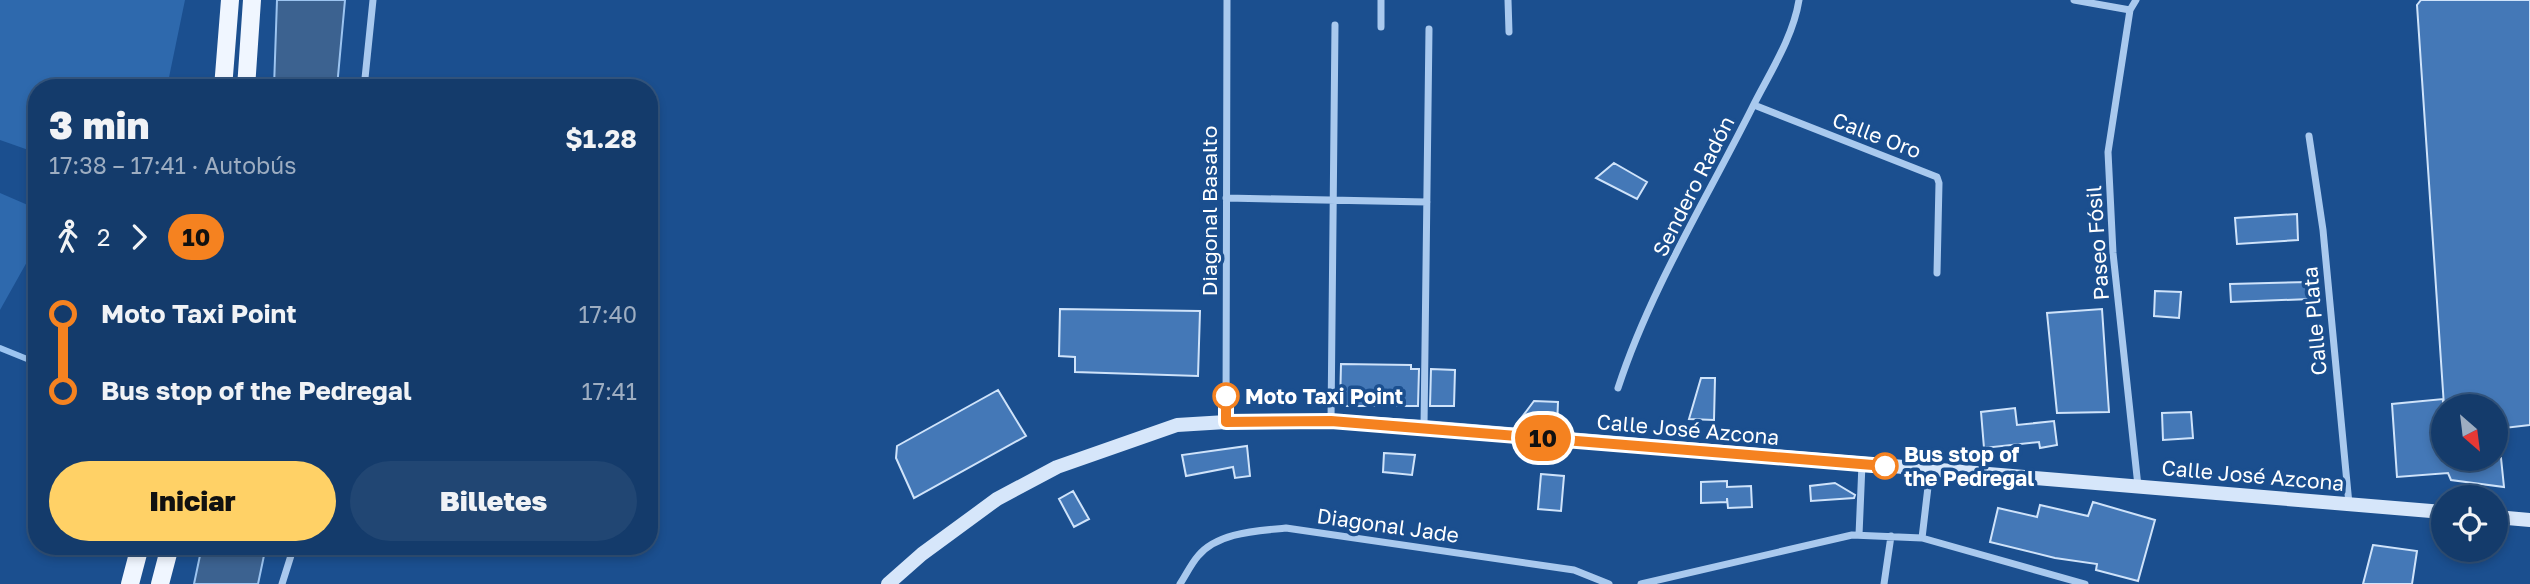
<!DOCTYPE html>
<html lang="es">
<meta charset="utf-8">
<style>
:root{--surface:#143b6b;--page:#214673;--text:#f1f3f6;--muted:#9dadc1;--line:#33557e;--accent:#ffd166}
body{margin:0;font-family:"Golos Text",sans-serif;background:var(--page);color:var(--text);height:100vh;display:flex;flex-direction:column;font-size:26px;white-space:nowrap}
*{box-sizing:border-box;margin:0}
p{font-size:23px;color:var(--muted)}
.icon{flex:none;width:38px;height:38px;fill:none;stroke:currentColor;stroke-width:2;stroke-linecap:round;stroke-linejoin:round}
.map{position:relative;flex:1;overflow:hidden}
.sheet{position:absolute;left:28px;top:79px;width:630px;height:476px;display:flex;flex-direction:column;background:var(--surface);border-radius:28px;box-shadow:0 4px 10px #0003,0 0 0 2px var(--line)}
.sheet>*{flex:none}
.badge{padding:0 14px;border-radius:23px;font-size:24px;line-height:46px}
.needle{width:46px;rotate:152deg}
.tools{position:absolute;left:2431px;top:394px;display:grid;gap:14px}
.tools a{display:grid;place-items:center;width:77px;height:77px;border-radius:50%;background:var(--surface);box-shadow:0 4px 10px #0003,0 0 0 2px var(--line);font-size:35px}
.map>.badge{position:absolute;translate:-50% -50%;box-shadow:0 0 0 4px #fff}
.legs{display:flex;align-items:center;gap:10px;height:77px;padding:0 21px;font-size:23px}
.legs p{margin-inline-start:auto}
.summary{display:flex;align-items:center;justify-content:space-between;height:119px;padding:0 21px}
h1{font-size:38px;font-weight:800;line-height:52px}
.button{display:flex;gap:14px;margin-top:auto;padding:14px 21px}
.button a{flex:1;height:80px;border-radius:42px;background:var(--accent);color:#111;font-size:28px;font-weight:800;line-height:80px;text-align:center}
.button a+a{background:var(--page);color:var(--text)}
ul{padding:0 21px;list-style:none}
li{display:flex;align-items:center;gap:24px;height:77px;font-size:26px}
li i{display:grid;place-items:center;width:10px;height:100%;margin:0 9px;background:currentColor}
li i::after{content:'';width:18px;height:18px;margin:-9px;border:5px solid;border-radius:50%;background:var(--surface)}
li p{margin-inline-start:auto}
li:first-child i{background:linear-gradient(#0000 50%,currentColor 0)}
li:last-child i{background:linear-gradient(currentColor 50%,#0000 0)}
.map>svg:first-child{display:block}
</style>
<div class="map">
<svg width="2530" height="584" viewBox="0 0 2530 584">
<rect width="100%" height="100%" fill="#1b4f8f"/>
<path fill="#2e69ad" d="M0,0H185L167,87L37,88V153L0,140Z
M0,193L37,209V244L0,310Z"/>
<path fill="#3c6290" stroke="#9cc4f0" stroke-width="2" d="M277,0H345L337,87H274Z
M202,546H266L258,584H194Z"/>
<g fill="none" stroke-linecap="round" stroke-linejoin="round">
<path stroke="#9cc4f0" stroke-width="6" d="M0,348L37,363"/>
</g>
<path fill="#4478b7" stroke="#cfe3fa" stroke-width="2" d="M2421,0H2530V425L2496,429V406H2444L2417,5Z
M1614,163L1647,182L1637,199L1596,178Z
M2297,214L2298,240L2237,244L2235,218Z
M2309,282L2310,299L2231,302L2230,284Z
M2155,291L2181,292L2179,318L2154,316Z
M1060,309L1200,311L1198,376L1075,372V357L1059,356Z
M2102,309L2109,412L2057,413L2047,313Z
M1341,364L1411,365V369H1419L1418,406H1340Z
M1431,369L1455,370L1454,406H1430Z
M1701,378H1715L1714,420L1689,419Z
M998,390L1026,436L914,498L896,458L897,446Z
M2443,399V458H2501L2504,487L2451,480L2448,473L2397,477L2392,404Z
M1534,401L1558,402L1557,428L1516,425Z
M2015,408L2017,425L2054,421L2057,445L2040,448L2039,442L1984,448L1981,412Z
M2191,412L2193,438L2163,440L2162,413Z
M1247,446L1250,476L1235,478L1233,467L1186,476L1182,455Z
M1384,453L1415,455L1412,475L1383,472Z
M1541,474L1564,476L1561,511L1538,509Z
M1727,481V487L1751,486L1752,507L1728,508L1727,498V502L1701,503V482Z
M1835,483L1855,495L1854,498L1811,501L1810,486Z
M1073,491L1089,519L1074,527L1059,499Z
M2093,502L2155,520L2138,581L2096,570L2097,564L2055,558L1990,542L1998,508L2037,517L2040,505L2088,516Z
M2373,545L2417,551L2412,584H2363Z"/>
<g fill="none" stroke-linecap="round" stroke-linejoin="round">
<path stroke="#a9c9ee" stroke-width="7" d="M1508,0L1509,32
M2074,0L2130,10
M2136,0L2130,10L2108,152L2113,253L2138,486
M1381,27V0
M364,88L373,0
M1754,105L1937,177L1939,183L1937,273
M2309,136L2323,230L2349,504
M1226,198L1427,202
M1618,388C1650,290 1706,200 1752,108C1769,74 1793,38 1799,0
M1331,421L1335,25
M1226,422L1227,0
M1424,427L1429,29
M1859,535L1862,464
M1922,538L1930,470
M282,584L294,546
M1180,584C1186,575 1191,564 1198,556C1218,532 1258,531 1286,528L1574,570L1609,584
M1641,584L1852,535L1922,538L2085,584
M1884,584L1891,536"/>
<path stroke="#d6e6fa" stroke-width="14" d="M2496,517L2530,520
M888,584L922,554L997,499L1057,467L1177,425L1226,422L1331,421L1424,427L2443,512"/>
<path stroke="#f0f6ff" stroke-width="18" d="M223,88L230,0
M246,88L252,0
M130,584L140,546
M160,584L170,546"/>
</g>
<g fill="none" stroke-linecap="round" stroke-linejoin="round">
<g stroke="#fff" stroke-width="16">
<path id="line-1" d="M1226,396V422L1331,421L1885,466"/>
</g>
<use href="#line-1" stroke="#f58220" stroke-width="10"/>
</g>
<g fill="#fff" stroke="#f58220" stroke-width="3.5">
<circle cx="1226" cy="396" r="12"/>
<circle cx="1885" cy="466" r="12"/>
</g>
<g text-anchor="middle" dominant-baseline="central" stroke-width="7" stroke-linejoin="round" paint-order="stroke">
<g font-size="21" fill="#fff" stroke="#1b4f8f">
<text transform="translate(1877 135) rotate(21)">Calle Oro</text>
<text transform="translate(1693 186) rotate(-63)">Sendero Radón</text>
<text transform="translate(1209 211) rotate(-90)">Diagonal Basalto</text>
<text transform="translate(2097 243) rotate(-94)">Paseo Fósil</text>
<text transform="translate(2314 321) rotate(-95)">Calle Plata</text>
<text transform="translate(1688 429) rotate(5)">Calle José Azcona</text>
<text transform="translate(2253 475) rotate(5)">Calle José Azcona</text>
<text transform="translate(1388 525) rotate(8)">Diagonal Jade</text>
</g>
<g font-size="21" font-weight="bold" fill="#fff" stroke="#1b4f8f" text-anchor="start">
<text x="1245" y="396">Moto Taxi Point</text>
<text x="1904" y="454">Bus stop of<tspan x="1904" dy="24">the Pedregal</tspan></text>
</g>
</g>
</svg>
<div class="tools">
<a><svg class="needle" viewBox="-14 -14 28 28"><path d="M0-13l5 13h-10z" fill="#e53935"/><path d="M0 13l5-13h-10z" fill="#9dadc1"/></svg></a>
<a><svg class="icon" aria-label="locate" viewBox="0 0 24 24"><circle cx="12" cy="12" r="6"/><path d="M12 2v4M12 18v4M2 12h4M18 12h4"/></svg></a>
</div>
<b class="badge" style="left:1543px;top:438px;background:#f58220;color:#111">10</b>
<section class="sheet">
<div class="summary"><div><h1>3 min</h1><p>17:38 – 17:41 · Autobús</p></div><b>$1.28</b></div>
<div class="legs"><svg class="icon" aria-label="walk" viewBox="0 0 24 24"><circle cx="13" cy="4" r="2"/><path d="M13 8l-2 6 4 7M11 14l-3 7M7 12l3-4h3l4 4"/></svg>2<svg class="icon" aria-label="forward" viewBox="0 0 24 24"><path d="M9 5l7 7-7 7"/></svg><b class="badge" style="background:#f58220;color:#111">10</b></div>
<ul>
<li><i style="color:#f58220"></i><b>Moto Taxi Point</b><p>17:40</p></li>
<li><i style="color:#f58220"></i><b>Bus stop of the Pedregal</b><p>17:41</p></li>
</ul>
<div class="button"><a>Iniciar</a><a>Billetes</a></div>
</section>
</div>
